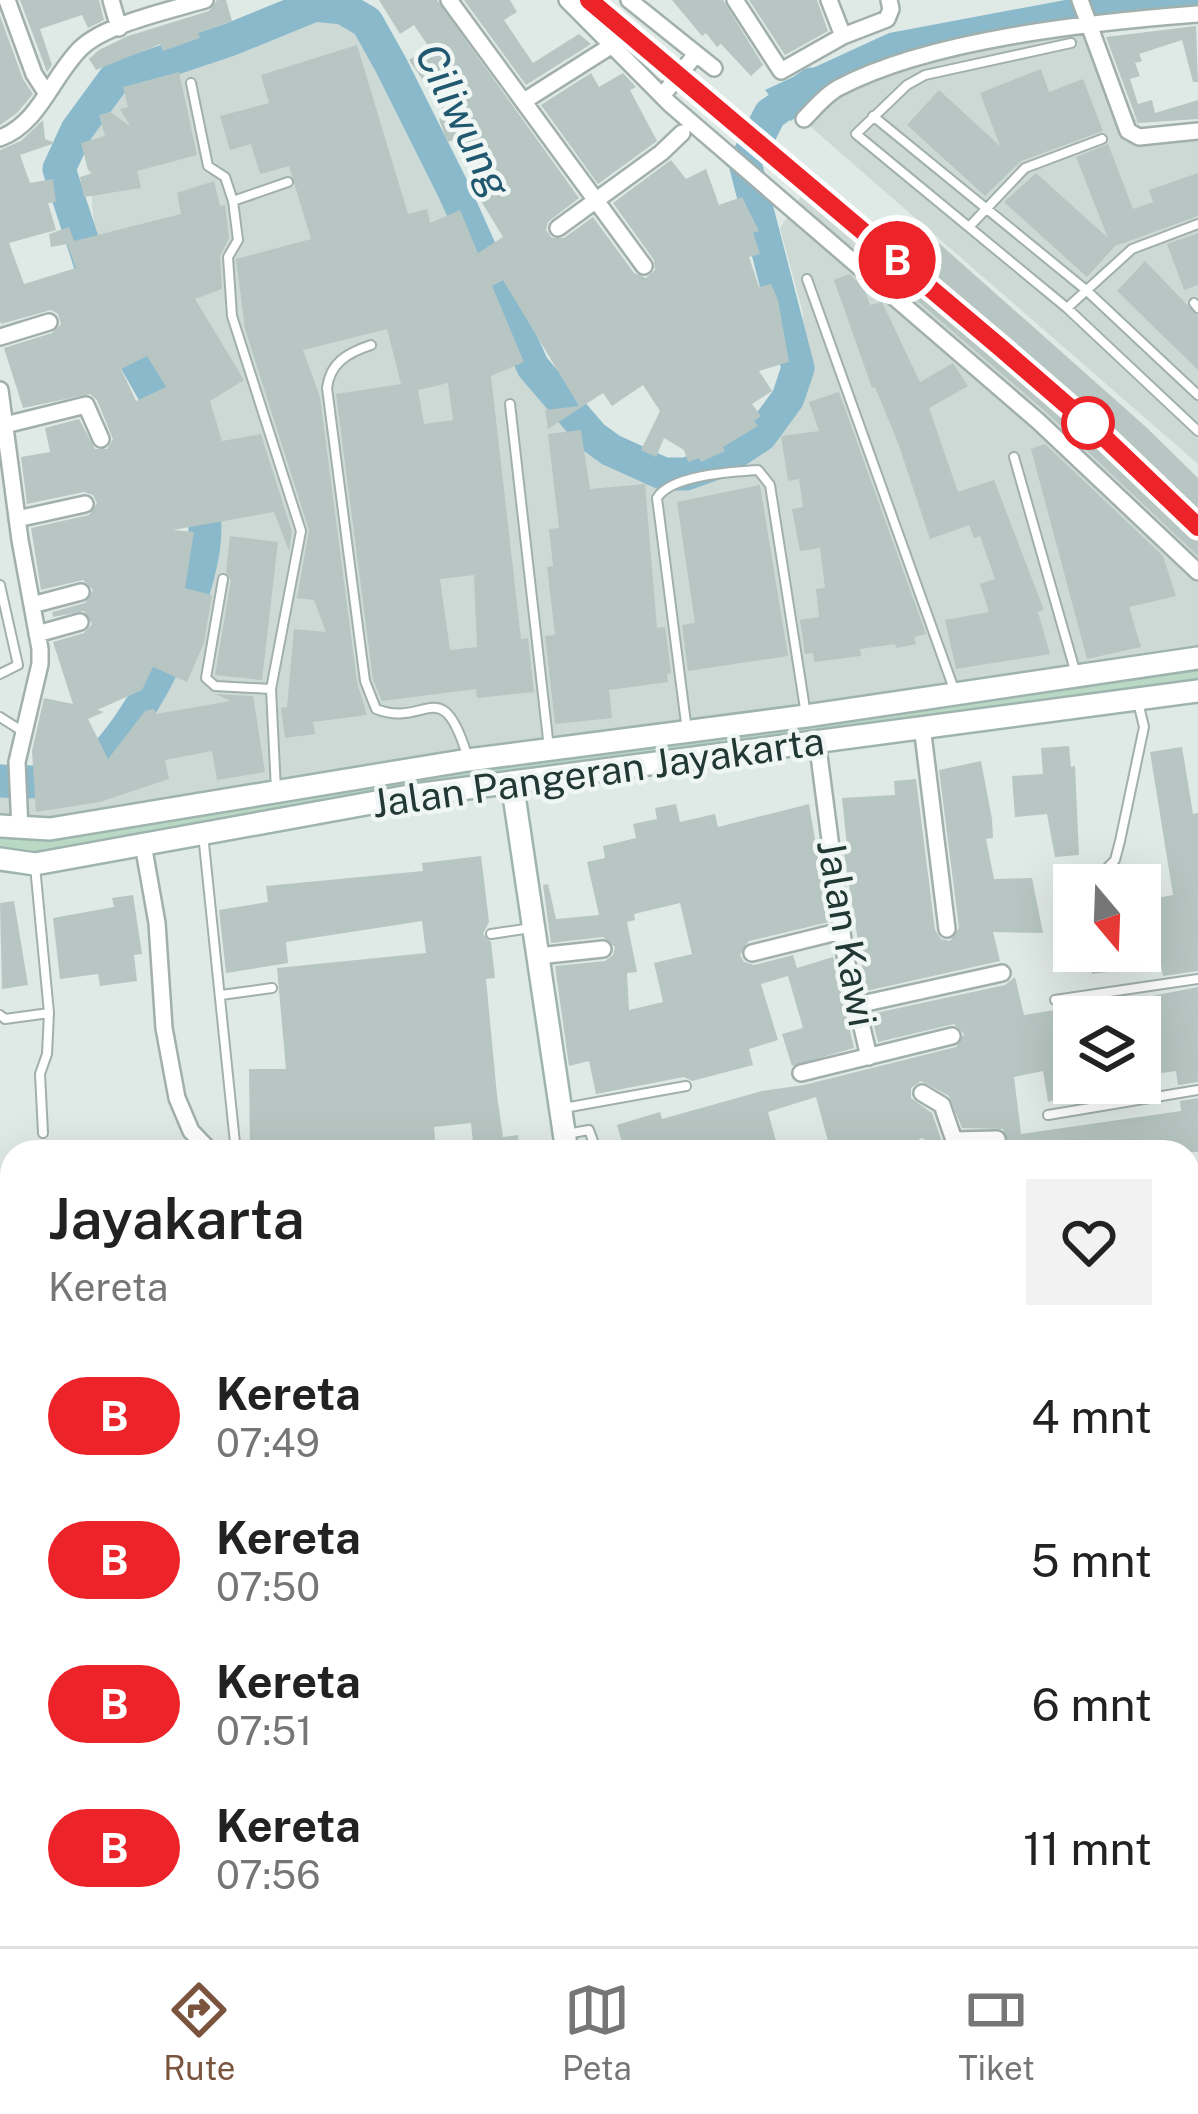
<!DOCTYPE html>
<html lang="id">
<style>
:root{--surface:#fff;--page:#f2f2f2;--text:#222;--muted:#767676;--line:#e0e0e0;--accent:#7b543d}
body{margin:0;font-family:"Public Sans",sans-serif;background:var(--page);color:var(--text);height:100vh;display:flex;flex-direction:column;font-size:45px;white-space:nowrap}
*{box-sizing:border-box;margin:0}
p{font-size:39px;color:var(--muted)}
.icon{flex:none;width:66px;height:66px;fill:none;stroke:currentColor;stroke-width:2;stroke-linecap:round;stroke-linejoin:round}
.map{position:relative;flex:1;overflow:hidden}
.details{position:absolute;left:0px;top:1140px;width:1200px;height:807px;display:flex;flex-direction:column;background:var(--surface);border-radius:36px 36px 0 0;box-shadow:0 12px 48px #0002}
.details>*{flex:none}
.badge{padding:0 24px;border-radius:39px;font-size:42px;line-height:78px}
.needle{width:78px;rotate:161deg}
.fabs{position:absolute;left:1053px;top:864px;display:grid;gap:24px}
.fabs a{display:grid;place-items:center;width:108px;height:108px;border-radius:0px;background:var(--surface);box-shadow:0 12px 48px #0002;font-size:60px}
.map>.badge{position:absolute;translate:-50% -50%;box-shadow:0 0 0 6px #fff}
.round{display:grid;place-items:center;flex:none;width:126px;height:126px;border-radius:0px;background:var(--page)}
.headline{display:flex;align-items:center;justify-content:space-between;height:204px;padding:0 48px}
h1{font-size:57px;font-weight:600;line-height:90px}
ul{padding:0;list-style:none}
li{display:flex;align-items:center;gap:36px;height:144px;padding:0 48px}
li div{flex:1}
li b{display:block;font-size:45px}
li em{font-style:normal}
li .badge{min-width:132px;font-weight:700;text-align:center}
.dock{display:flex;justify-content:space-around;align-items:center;height:168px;border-top:3px solid var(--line);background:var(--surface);font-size:33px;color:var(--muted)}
.dock a{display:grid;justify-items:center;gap:6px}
.dock .active{color:var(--accent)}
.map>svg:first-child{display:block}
</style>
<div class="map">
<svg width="1198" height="1946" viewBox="0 0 1198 1946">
<rect width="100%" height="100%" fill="#dfe9e6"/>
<path fill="#cdd9d5" d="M301,0H325L378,46L550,407L655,473L722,451L798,391L803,313L780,228L814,177L1198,526V658L0,826V764L46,772L124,724L164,659L224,486L116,300L94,224L83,102L130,54Z
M1082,17L1148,142L1198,135V464L797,115L879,61Z
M0,1341H12V1935H138L140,1946H0Z
M1188,1521H1198V1872L1188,1877Z
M255,1935H1077L1055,1946H233Z"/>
<path fill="#b9d9c5" d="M1198,658V690L0,859V826Z"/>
<path fill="#8ab9cb" d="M1065,0H1198V9L1092,20L833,85L791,121L765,90L889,33Z"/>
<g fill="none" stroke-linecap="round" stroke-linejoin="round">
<path stroke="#8ab9cb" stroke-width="33" d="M95,279L59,169L77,130L115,78L229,40L315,5L343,8L367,22L391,65L453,189L533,367L593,437L611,450L664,474H686L722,461L761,435L788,398L798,368L745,163L770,114L812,84
M116,326L176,432
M0,781C29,783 66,784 91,767C141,731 214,578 204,517C202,505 194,493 192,481"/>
</g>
<path fill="#b7c6c2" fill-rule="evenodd" d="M20,0H99L104,20L88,28L82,15L40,29L52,65L47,72Z
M217,0H226L232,21L198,33L200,38L163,51L160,44L96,70L89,59L99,50L128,36L209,11Z
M379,0H437L579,198L548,222L546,230L552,238H564L593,217L634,273L646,278L655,270L654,260L613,203L671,160L686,179L706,169L719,205L742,197L759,231L753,233L760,254L749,257L759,287L771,284L778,300L789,362L759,371L772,391L752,404L761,416L754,421L758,426L723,447L725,451L701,462L699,458L688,462L684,450L664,438L656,457L641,450L660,411L643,385L612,406L603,393L548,429L545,410L579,406L503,280L492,286L524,362L491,376L521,639L528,638L534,692L477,698L476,689L382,701L373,679L336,394L401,384L387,329L303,350L320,397L357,682L367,715L313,722L315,734L285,738L281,708L287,707L294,629L326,632L314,600L297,598L309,530L245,329L236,259L311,239L289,166L260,174L251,144L230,150L220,116L269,103L261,75L357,45L408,214L427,209L430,223L460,210L478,253L503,237L472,186L497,171L481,147L466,157L454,140L447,142L439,119L448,116L409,60L429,47L414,25L400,34ZM448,383L453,420L424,424L418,390ZM474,575L477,647L450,650L440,579Z
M464,0H510L517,12L504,20L533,63L579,34L591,44L526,85Z
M672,0H723L763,65L751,76L721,44L717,47L706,33L702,36Z
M749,0H817L828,31L785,55Z
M0,16L23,79L33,94L17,113L0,125Z
M1196,26L1198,82H1193L1182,40L1139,54L1142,61L1135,63L1140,76L1130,79L1138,104L1152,100L1155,113L1198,100V119L1138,123L1106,37Z
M1041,69L1049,92L1083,79L1103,131L1021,161L985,196L907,125L939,90L1000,146L980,93Z
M179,72L197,155L137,171L141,188L84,197L80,177L93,173L88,170L81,143L105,136L99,115L110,112L130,126L120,109L128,107L123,87Z
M591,73L599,87L623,73L636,87L630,90L657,141L598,184L541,105Z
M43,120L45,139L55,143L20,155L30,183L53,179L56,202L48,203L56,230L9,243L24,284L76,268L67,244L51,247L49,234L69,227L74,241L181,214L177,193L214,181L220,206L225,205L229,238L220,256L222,289L195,299L244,380L210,401L222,441L261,434L292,532L289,551L274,512L173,530L194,532L185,588L212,595L204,643L187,682L153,667L142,690L97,710L104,712L88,719L108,759L145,711L154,709L156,714L231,701L215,694L253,696L265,772L217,780L212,751L165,760L169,779L100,802L36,812L32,751L44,698L73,704L53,642L84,633L92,624L84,611L53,617L52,612L85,603L93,590L83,580L41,590L31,528L89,515L97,503L93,495L84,492L27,504L21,457L50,452L45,428L79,419L95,449H107L113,439L97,400L90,394L23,408L4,348L52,333L61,324L58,314L51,310L1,324L0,321V150L21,141ZM147,356L166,387L136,401L121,369Z
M1108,144L1133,209L1153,202L1149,190L1198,173V216L1115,246L1087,277L1004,202L1036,173L1108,238L1076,157Z
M914,221L1147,428L1198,478V556L1046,412L876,265Z
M1198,233V285L1184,290L1167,244Z
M1145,261L1198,316V370L1117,291Z
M849,274L864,287L870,305L882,302L920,382L953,363L968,386L929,408L958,492L994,480L1044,610L1038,612L1050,654L956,669L945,620L989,612L980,584L995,579L980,536L974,538L969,525L930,539L898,443L875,387L872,388L834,280Z
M839,392L926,634L914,637L916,644L896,648L895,644L860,649L861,656L814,662L813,653L805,654L800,620L819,617L816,589L825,588L820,548L800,551L792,509L803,507L799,479L788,481L781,436L819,431L809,402Z
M581,430L590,489L645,484L657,628L665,627L671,673L667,674L668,682L609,690L612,718L555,724L545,636L555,635L547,567L553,566L549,529L559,528L548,434Z
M1045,444L1163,556L1176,596L1129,607L1141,647L1087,659L1031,449Z
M760,485L788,656L688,671L682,625L695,623L677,502Z
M230,536L278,542L262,680L215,675L231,580L226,572Z
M1069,746L1071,767L1075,766L1079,855L1055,857L1047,814L1015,817L1012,776L1043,774L1041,748Z
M1182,747L1193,814L1198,813V971L1163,976L1161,965L1092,974L1088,951H1140V901L1173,895L1150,752Z
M981,761L992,819L993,838L986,839L994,879L1032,878L1043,933L993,932L1000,961L866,991L843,847L847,846L842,798L895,795L894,781L916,779L935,930L941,939L950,941L959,928L939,770Z
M676,804L680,822L715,814L718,827L809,804L829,922L749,941L740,955L744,962L754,965L793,955L797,968L833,957L854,1048L792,1066L782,1034L803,1028L788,976L761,984L778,1040L749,1049L753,1065L692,1081L684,1077L596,1094L589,1061L569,1066L555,966L605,961L613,955L615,947L603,937L551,943L543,885L548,884L556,919L599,915L587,862L605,858L603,846L636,838L633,824L657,819L655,808ZM680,903L692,954L654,963L663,1002L629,1010L627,973L637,972L627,922L635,920L634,914Z
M481,856L489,922L483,934L491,942L495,978L486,979L497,1095L503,1137L518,1135L520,1152H474L471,1123L434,1127L436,1152L250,1151L249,1069H286L277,968L426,953L422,921L286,942L288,963L226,973L219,910L268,902L266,886L423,871L422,863Z
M133,895L142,954L134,955L137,981L100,986L98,974L60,979L53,918L114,907L112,898Z
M14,901L28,985L2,989L0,903Z
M1015,977L1024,1015L1055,1010V1015L1074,1012V1094L1048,1102L1043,1071L1014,1077L1021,1134L1181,1111L1180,1101L1198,1098V1152H1011L1003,1129L962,1128L949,1096L921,1081L911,1088V1098L932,1113L943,1145L954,1152H933L931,1143L922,1138L911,1143L909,1152H831L816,1097L768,1112L779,1152H646L643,1144L624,1149L617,1125L660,1112L662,1119L762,1091L804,1085L956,1047L964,1034L954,1024L878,1042L871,1014L1005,985Z
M1198,987V1082L1178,1085L1176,1071L1140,1076V1017H1087L1086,1009Z"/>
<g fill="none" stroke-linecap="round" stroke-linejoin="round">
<g stroke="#a2b0ad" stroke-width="12">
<path id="lane" d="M1071,43L925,75L907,85L856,134L1067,308L1198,431
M191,83L208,166L225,177L233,201L238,240L228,257L232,316L301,531L271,689L276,790
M873,116L1086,290L1198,395
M233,201L288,182
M969,227L1025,168L1102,139
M807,279L955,692
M1194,303L1198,308
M1067,308L1132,249L1198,224
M371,345C347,353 330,363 327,388L365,681L376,709C426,729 441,671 467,755
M510,404L549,748
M1014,457L1076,674
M223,579L206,678L215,686L271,689
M0,585L18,665L0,674
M0,717L22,731
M687,731L657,498C671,475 731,472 758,470L770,485L806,715
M203,834L235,1143
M35,866L49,1013L47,1054L40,1074L43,1133
M1091,885L1115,860L1120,841L1144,727L1138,702
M491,934L531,928
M1065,964L1062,919L1074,903
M221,995L272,988
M1055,1000L1198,979
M0,1015L5,1019L49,1013
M564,1108L686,1086
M1048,1115L1198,1090
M566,1134L589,1130L597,1152
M0,1348H12
M1188,1373L1198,1372
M1188,1525H1198
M1188,1571L1198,1566
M1188,1824L1198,1819
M1188,1866L1198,1828
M1188,1899L1198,1893
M1188,1925L1198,1920
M404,1935L410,1946
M557,1935L564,1946
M688,1935L693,1946
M773,1935L780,1946
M977,1935L982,1946
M427,1946L448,1935
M943,1946L966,1935
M1100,1946L1120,1935
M1149,1946L1170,1935"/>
</g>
<g stroke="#a2b0ad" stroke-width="20">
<path id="street" d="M7,0L34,74L47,94
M111,0L119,28
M449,0L644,266
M567,0L670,104L1038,421L1198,572
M629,0L714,68
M735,0L781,71L843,36L887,19L891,9L889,0
M829,0L843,36
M1080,0L1128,131L1139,137L1198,131
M662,96L696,54
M524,101L614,44
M804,119C814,109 825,95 838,88C930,39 1093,22 1198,14
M0,138C40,123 52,76 81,48C106,24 171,10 205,0
M558,228L661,153L682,133
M0,337L49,322
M0,390L20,540L40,649V664L17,762L20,829
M5,425L86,405L101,439
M17,519L85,504
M32,605L81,592
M37,634L80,622
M922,726L947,929
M817,740L845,955L869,1057
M143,844L157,923L164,1028L177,1098L191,1131L211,1152
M752,953L841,931
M538,956L603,949
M857,1005L1002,973
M801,1073L952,1036
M922,1093L942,1105L954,1140L997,1139L999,1152
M921,1150V1152
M1188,1205L1198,1203
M0,1325H12
M0,1480H12
M0,1677H12
M0,1799H12
M0,1920L12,1916
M109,1935L110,1946"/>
</g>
<g stroke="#9fb4af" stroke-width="26">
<path id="secondary" d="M512,782L567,1152
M0,826L50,829L468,760L806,716L1198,658
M0,859L35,864L415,795L1198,691
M1188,1875L1198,1870
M715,1935L721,1946
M750,1935L756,1946
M1052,1946L1076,1935"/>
</g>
<use href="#lane" stroke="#fff" stroke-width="8"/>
<use href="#street" stroke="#fff" stroke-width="15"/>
<use href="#secondary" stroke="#fff" stroke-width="21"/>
<path stroke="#5b7470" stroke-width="6" stroke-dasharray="24 12" stroke-linecap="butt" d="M590,0L1001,348L1105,439L1198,527"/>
</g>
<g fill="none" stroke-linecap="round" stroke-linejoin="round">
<g stroke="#fff" stroke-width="27">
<path id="line" d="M589,0L1001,348L1106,439L1198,527"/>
</g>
<use href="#line" stroke="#ec2329" stroke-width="18"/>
</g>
<circle fill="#fff" stroke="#ec2329" stroke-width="6" cx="1088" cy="423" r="24"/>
<g text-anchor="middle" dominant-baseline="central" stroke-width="9" stroke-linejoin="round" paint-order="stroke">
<g font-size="39" fill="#213834" stroke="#eff6f3">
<text transform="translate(598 772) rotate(-8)">Jalan Pangeran Jayakarta</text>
<text transform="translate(847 933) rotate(80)">Jalan Kawi</text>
</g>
<g font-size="42" font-style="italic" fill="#20586f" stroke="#eff6f3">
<text transform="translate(464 120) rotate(64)">Ciliwung</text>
</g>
</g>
</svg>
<div class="fabs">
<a><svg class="needle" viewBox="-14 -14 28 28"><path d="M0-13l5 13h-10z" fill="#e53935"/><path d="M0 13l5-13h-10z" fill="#767676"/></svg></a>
<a><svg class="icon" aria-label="layers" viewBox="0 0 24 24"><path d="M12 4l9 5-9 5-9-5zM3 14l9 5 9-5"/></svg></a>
</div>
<b class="badge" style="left:897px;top:260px;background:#ec2329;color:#fff">B</b>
<section class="details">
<div class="headline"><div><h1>Jayakarta</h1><p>Kereta</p></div><a class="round"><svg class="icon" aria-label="heart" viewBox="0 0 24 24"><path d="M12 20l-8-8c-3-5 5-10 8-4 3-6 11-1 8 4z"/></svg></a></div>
<ul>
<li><span class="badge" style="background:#ec2329;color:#fff">B</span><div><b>Kereta</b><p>07:49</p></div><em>4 mnt</em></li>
<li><span class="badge" style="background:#ec2329;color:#fff">B</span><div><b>Kereta</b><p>07:50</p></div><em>5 mnt</em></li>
<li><span class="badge" style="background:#ec2329;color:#fff">B</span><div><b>Kereta</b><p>07:51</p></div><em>6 mnt</em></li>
<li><span class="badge" style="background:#ec2329;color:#fff">B</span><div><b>Kereta</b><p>07:56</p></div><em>11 mnt</em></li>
</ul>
</section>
</div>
<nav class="dock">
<a class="active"><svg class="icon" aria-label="directions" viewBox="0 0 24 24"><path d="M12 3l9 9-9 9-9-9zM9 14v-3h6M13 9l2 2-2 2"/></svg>Rute</a>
<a><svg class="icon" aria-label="map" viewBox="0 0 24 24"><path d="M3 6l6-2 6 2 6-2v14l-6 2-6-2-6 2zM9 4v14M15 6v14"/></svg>Peta</a>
<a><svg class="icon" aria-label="tickets" viewBox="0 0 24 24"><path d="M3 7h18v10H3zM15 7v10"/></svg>Tiket</a>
</nav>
